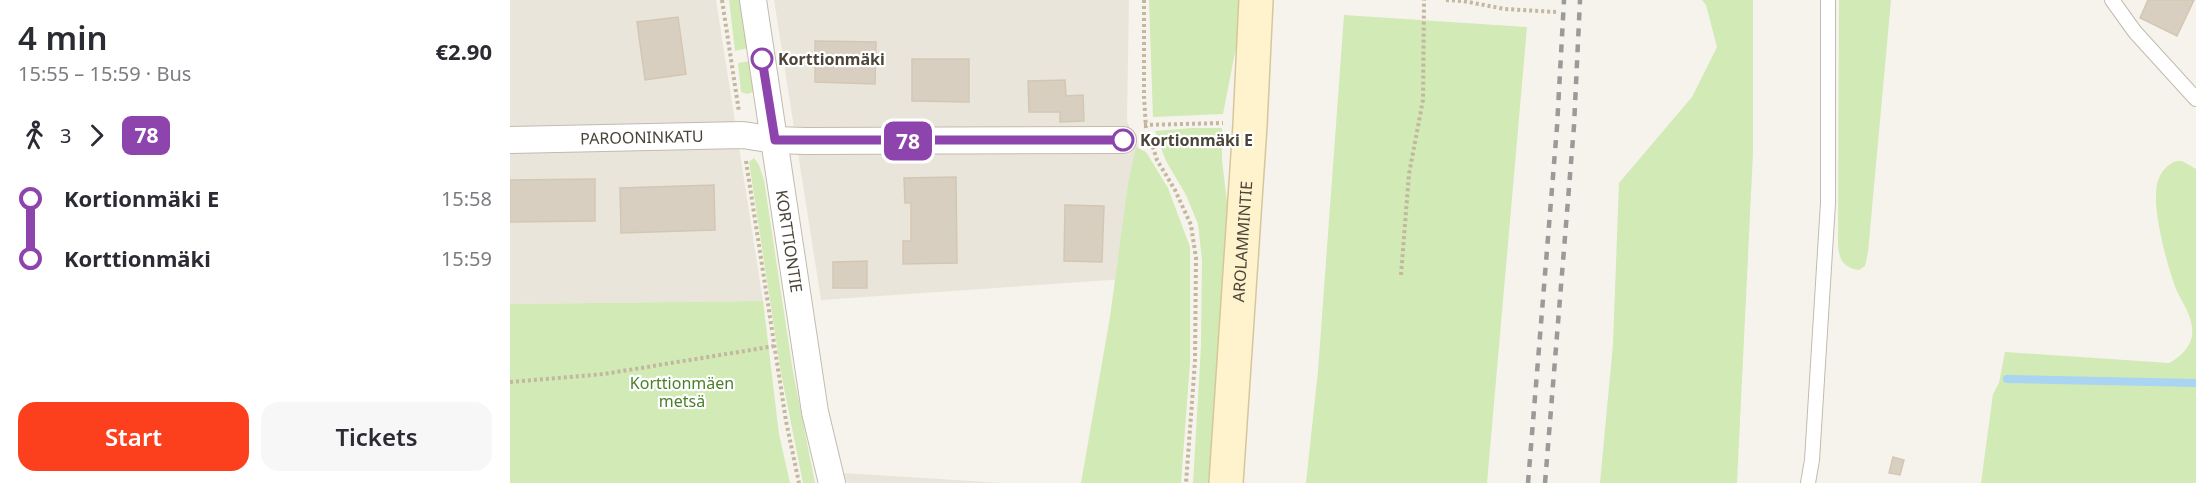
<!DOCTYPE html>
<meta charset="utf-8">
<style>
:root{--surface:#fff;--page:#f7f7f7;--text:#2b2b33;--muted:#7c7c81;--accent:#fc3f1d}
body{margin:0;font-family:"Noto Sans",sans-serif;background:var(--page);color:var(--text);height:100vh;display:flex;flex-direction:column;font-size:22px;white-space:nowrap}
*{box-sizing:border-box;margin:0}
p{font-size:20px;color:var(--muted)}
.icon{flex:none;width:33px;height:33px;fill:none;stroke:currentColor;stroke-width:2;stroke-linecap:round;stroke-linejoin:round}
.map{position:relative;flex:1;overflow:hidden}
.sheet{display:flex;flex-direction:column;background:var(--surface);width:510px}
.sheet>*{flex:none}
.badge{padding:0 12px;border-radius:9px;font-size:21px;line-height:39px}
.map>.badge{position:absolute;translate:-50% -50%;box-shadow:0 0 0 3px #fff}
.legs{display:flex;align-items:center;gap:9px;height:66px;padding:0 18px;font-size:20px}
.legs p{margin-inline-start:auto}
.headline{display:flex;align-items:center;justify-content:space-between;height:102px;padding:0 18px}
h1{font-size:33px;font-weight:600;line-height:45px}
.button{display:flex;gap:12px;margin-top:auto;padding:12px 18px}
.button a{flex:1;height:69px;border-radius:18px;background:var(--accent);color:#fff;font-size:24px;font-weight:600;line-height:69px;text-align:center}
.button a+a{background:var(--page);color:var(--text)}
ul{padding:0 18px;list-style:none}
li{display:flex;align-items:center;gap:21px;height:60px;font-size:22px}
li i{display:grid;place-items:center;width:9px;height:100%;margin:0 8px;background:currentColor}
li i::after{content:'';width:15px;height:15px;margin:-8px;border:4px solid;border-radius:50%;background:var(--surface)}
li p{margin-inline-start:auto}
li:first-child i{background:linear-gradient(#0000 50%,currentColor 0)}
li:last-child i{background:linear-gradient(currentColor 50%,#0000 0)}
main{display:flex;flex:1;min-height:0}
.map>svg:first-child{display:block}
</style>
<main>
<section class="sheet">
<div class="headline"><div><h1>4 min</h1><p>15:55 – 15:59 · Bus</p></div><b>€2.90</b></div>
<div class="legs"><svg class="icon" aria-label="walk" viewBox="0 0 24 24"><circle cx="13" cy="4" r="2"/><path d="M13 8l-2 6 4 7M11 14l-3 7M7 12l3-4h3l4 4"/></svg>3<svg class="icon" aria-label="forward" viewBox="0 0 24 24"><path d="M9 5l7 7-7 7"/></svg><b class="badge" style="background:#8e44ad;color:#fff">78</b></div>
<ul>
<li><i style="color:#8e44ad"></i><b>Kortionmäki E</b><p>15:58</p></li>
<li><i style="color:#8e44ad"></i><b>Korttionmäki</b><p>15:59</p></li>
</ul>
<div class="button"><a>Start</a><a>Tickets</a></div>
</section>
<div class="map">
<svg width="1686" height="483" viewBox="0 0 1686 483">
<rect width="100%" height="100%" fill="#f6f3ec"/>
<path fill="#eae5da" d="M0,0H206L253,301L0,304Z
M264,0H619L617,121L651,199L659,276L311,300Z
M334,473L493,483H337Z"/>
<path fill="#d2eab5" d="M219,0H231L238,48L225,51Z
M639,0H731L727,42L713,114L643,117Z
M1192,0H1243V153L1227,483H1090L1103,344L1109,183L1182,97L1207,47L1196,5Z
M1329,0H1381L1358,252L1355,266L1349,270C1334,268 1329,260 1328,245Z
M834,15L1017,27L977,483H796L808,371Z
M240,61L244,92L237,94L231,92L228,63Z
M683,128H712V160L720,228L701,483H683L691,346L692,260L688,224L676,195L656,161L645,131Z
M626,147L636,152L658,188L680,247V362L671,483H571L600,317L618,184Z
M244,158L249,165L254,180L283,372L305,483H293L271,373L239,162Z
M1666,161H1672L1686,169V483H1471L1483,394L1489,383L1495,352L1659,363C1669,358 1680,348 1682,336C1684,317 1673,305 1666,289C1657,265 1640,204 1648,181C1651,171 1657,165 1666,161Z
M253,301L269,434L280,483H0V304Z"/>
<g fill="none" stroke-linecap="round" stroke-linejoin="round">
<path stroke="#a9d4f2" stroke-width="8" d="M1497,379L1686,383"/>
</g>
<path fill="#d8cfc1" stroke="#d3c7b4" stroke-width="1.5" d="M1638,0H1684L1667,36L1630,18Z
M168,17L176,74L135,80L127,22Z
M305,41L366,42L365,84L305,82Z
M402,59H459V102L402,101Z
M555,80L556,96L573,95L574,121L550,122V112H519L518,81Z
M446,177L447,263L393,264V241H401V203H395L394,178Z
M85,179V221L0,222V180Z
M204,185L205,230L111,233L110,188Z
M555,205L594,206L592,262L554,261Z
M357,261V288H323V262Z
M1383,457L1394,460L1390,475L1379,473Z"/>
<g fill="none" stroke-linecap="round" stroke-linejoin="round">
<g stroke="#c2bbae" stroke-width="16">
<path id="lane" d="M1602,0L1625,32L1686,99
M1298,483L1302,460L1318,203V0"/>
</g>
<g stroke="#c2bbae" stroke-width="28">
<g id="street">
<path id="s1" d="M243,0L305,412L322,483"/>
<path id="s2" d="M0,140L233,135L265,140L296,141L613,140"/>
</g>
</g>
<g stroke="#d6c79b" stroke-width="36">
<g id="secondary">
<path id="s3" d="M716,483L740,125L746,0"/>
</g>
</g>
<path stroke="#c4b79f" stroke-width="4" stroke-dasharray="3 3" stroke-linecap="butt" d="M212,0L229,112
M634,0V97L636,128
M936,0L953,1L995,9L1046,12
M634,125L713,123
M639,135L647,160L665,190L681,225L686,258L685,361L676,483
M236,161L276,421L289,483
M891,275L899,174L913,100L914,0
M0,382L94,374L265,346"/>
<use href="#lane" stroke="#fff" stroke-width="14"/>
<use href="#street" stroke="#fff" stroke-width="26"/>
<use href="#secondary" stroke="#fff3cd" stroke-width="33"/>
<path stroke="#9a9a9a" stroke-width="4.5" stroke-dasharray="8 8" stroke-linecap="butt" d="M1018,483L1047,127L1054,0
M1035,483L1064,126L1070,0"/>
</g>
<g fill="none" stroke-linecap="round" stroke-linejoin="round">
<g stroke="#fff" stroke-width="14">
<path id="line-1" d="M252,59L265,140H613"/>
</g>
<use href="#line-1" stroke="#8e44ad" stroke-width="9"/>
</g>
<g fill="#fff" stroke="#8e44ad" stroke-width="3">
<circle cx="252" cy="59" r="10"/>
<circle cx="613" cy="140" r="10"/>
</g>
<g text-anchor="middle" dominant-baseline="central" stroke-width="4.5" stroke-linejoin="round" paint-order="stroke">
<g font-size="16" font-weight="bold" fill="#4b4439" stroke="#fff" text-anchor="start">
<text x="268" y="59">Korttionmäki</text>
<text x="630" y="140">Kortionmäki E</text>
</g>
<g font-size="16" fill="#4b4439" stroke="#fff">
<text stroke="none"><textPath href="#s2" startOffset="132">PAROONINKATU</textPath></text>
<text stroke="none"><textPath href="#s1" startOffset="244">KORTTIONTIE</textPath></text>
<text stroke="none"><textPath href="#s3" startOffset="242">AROLAMMINTIE</textPath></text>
</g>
<g font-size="16" fill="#4a7f2a" stroke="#fff">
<text x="172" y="383">Korttionmäen<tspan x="172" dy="18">metsä</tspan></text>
</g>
</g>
</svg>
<b class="badge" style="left:398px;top:141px;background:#8e44ad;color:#fff">78</b>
</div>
</main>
